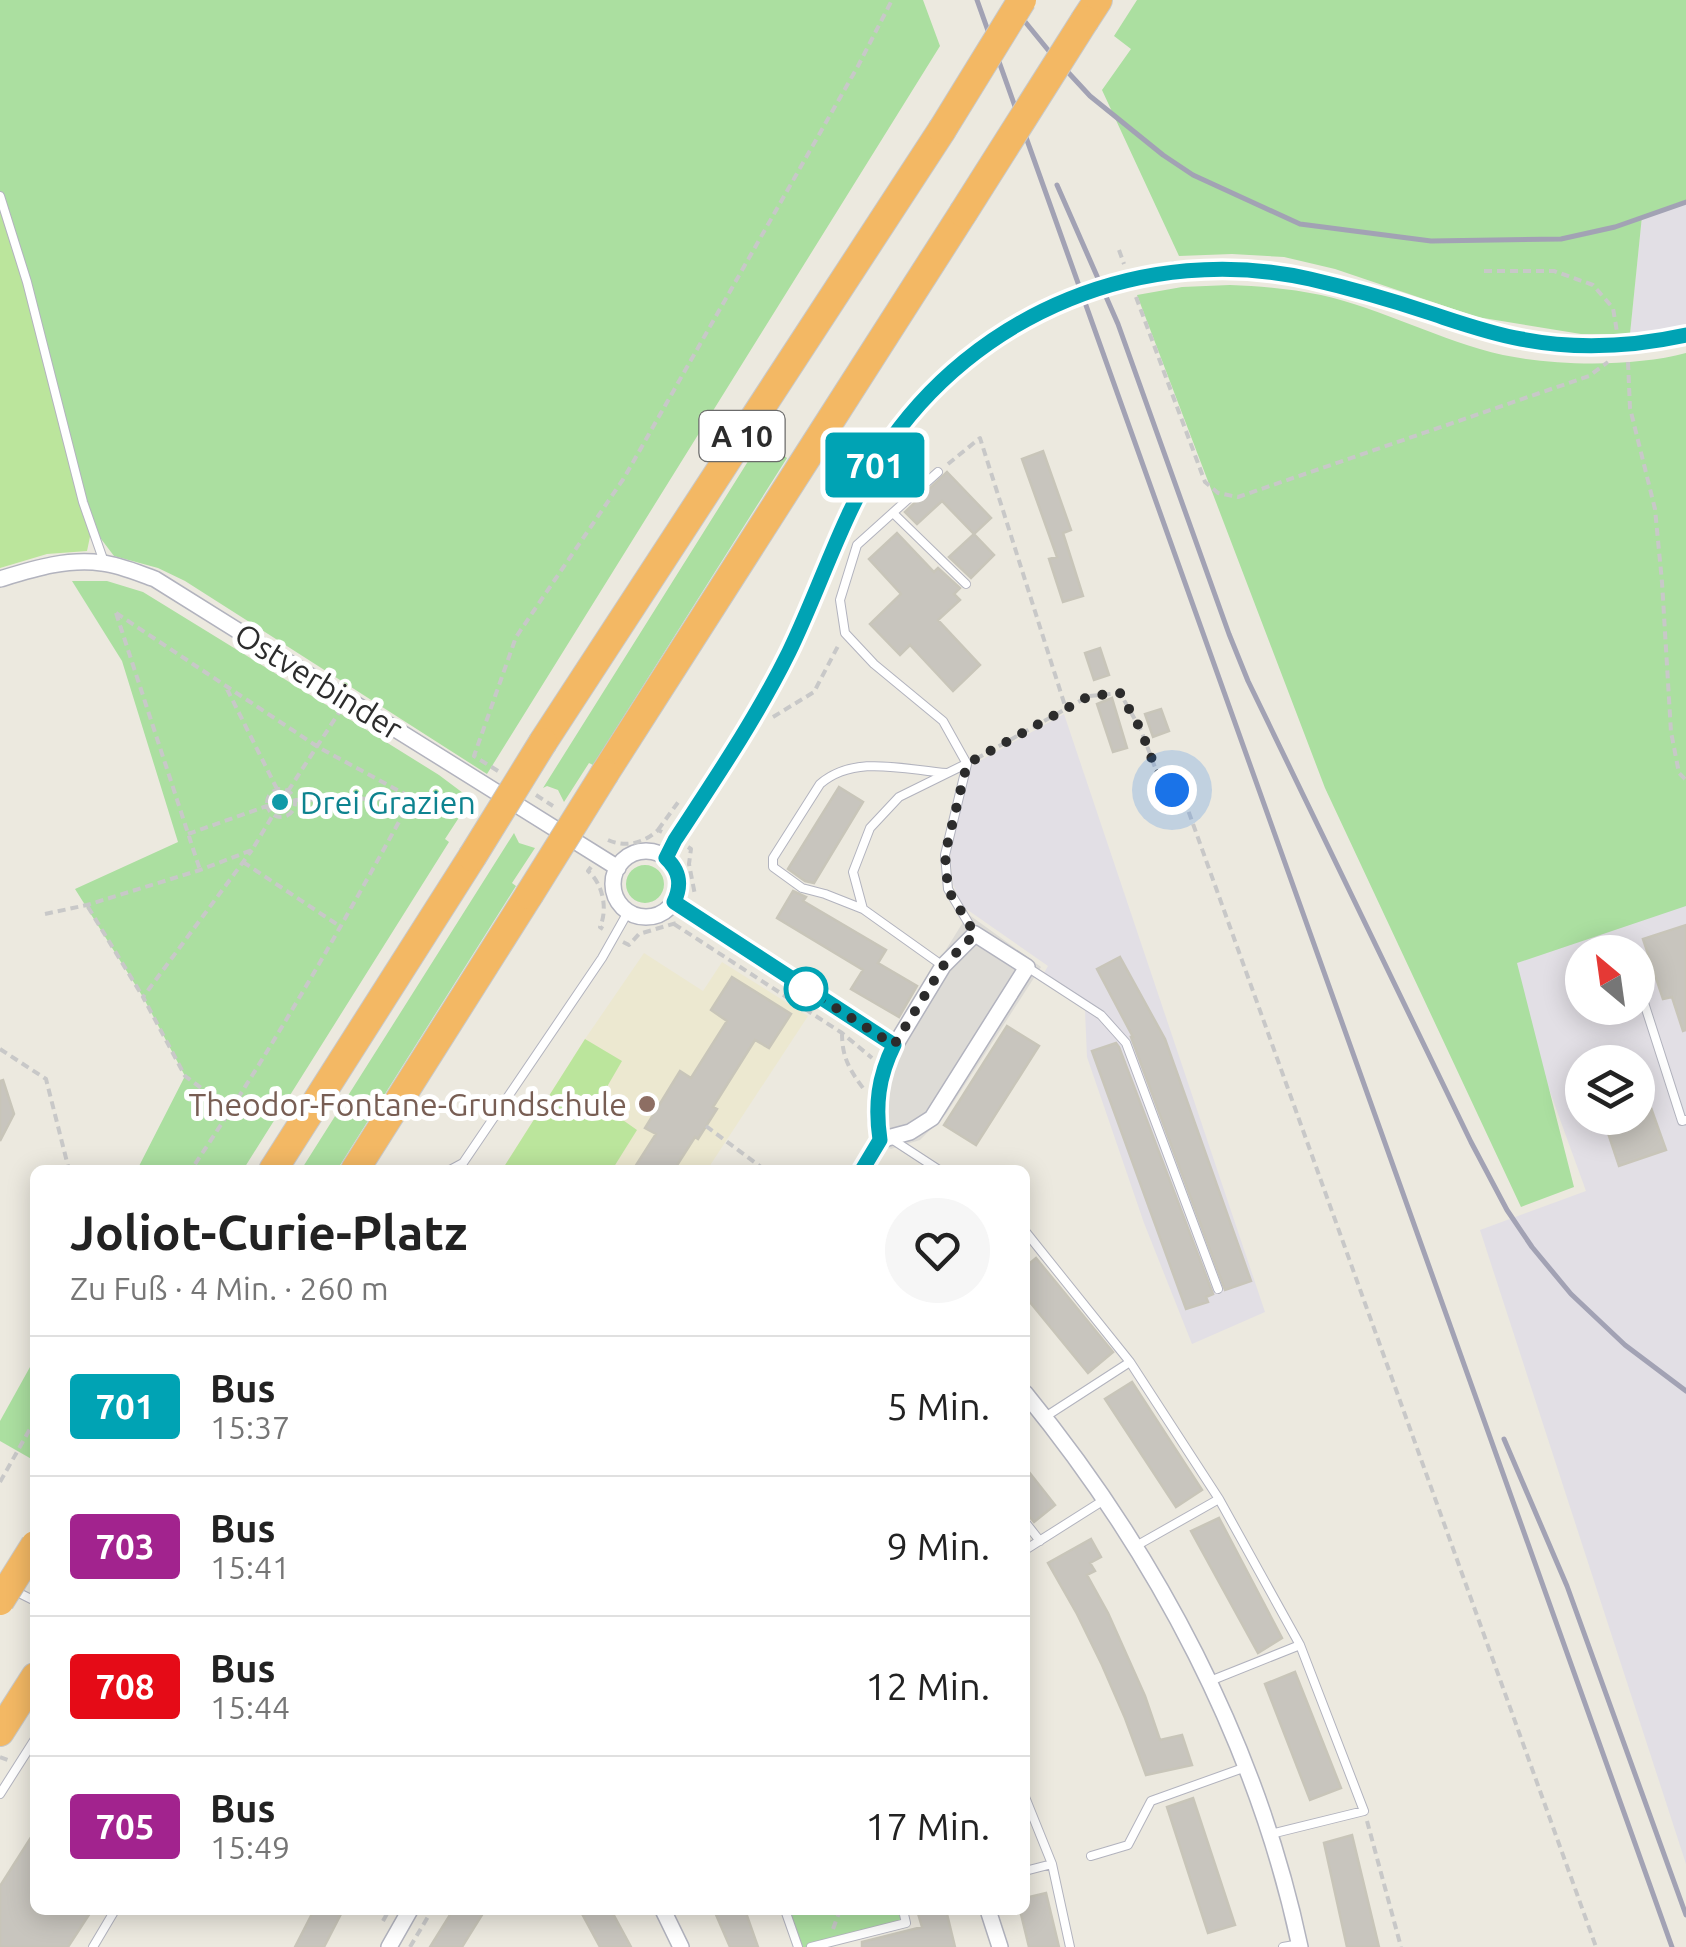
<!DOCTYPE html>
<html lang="de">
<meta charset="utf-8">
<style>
:root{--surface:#fff;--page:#f6f6f6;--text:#222;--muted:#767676;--line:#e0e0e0}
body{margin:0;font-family:Ubuntu,sans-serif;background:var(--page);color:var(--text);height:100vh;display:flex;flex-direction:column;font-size:38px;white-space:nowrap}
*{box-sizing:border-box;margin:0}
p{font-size:32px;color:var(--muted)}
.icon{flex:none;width:55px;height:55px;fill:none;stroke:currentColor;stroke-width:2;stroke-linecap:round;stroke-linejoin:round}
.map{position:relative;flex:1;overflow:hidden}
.panel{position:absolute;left:30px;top:1165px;width:1000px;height:750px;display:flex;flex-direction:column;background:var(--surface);border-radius:15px;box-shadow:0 5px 25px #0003}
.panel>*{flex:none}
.badge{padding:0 20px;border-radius:8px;font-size:35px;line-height:65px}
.needle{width:65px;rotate:331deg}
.controls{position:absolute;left:1565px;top:935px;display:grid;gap:20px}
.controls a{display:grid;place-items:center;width:90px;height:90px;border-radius:50%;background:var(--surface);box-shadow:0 5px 25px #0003;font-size:50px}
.you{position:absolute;width:50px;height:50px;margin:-25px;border:8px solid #fff;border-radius:50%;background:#1a73e8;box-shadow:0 0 0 15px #1a73e833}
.map>.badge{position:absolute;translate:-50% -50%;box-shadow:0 0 0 5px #fff}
.round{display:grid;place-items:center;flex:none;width:105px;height:105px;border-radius:52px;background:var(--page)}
.head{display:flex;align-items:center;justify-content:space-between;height:170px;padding:0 40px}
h1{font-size:48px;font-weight:600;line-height:75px}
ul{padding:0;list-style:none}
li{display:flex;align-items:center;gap:30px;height:140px;padding:0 40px;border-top:2px solid var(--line)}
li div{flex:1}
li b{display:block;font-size:38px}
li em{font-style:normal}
li .badge{min-width:110px;font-weight:700;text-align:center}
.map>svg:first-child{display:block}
</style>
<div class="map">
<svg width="1686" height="1947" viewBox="0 0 1686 1947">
<rect width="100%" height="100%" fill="#ece9df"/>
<path fill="#e2dfe5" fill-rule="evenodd" d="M1686,200V325L1664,330L1630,334L1642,215Z
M1064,714L1265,1312L1192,1344L1144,1223L1087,1057L1085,1010L1040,980L1048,966L962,906L953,884L950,852L967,768Z
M1686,873V1864L1480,1230L1586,1191L1500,954ZM1582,952H1638V1008H1582ZM1582,1062H1638V1118H1582Z"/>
<path fill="#ece8d0" d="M644,953L703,991L722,962L808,1016L707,1170H502L585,1039Z"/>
<path fill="#abdfa0" d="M0,0H923L940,46L487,774L185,581L158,568L114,556L92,527L0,197Z
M1137,0H1686V200L1642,216L1630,334H1581L1477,317L1335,269L1284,257L1232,254L1179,256L1102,90L1131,49L1114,36Z
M1230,285C1261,286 1292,289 1321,295C1383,309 1441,341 1503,355C1556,366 1634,367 1686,353V906L1517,963L1574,1187L1521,1207L1325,788L1137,295L1182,287Z
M762,439L787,458L593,765L589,763L564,802L558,790L547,786L543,788Z
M72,581H107L143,592L333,709L439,775L471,799L445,839L449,842L243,1170H137L185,1076L143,997L75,889L178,842L122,661Z
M514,833L519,843L535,848L512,883L516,886L337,1170H301Z
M626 884a19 19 0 1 1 38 0a19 19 0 1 1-38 0Z
M35,1358V1461L0,1441V1421Z
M785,1910H903L906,1923L812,1947H798Z"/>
<path fill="#bbe59c" d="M0,196L92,527L87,551L47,554L0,568Z
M585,1039L622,1061L604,1092L620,1118L637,1130L612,1170H502Z"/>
<path fill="#dddbd6" d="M968,914L1041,967L946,1114L920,1140L891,1149L882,1146L870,1128L868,1098L872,1070Z"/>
<path fill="#c8c5be" stroke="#c8c5b9" stroke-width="2.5" d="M1043,451L1071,530L1063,533L1083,596L1063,602L1049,559L1057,557L1022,459Z
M947,472L991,518L974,534L942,501L917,524L905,512Z
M897,533L934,572L938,568L960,588L954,594L960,600L938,620L980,665L953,691L910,645L900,655L870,624L901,594L869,559Z
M974,534L994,555L971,578L949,557Z
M1100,648L1109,675L1094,680L1085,653Z
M1112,698L1127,748L1113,752L1097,704Z
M1161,709L1169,731L1153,737L1145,714Z
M839,787L863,802L814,883L805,881L788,869Z
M793,891L806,897L803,901L886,950L878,963L917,986L899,1017L851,989L863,970L777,918Z
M1686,925V1030L1683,1031L1672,997L1663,999L1643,939Z
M1120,957L1165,1039L1251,1281L1225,1290L1131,1037H1133L1097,969Z
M732,977L791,1014L769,1048L755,1040L713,1107L717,1109L698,1139L695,1137L674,1170H633L656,1134L645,1128L680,1071L691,1078L727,1021L711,1010Z
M1007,1026L1039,1046L976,1145L944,1125Z
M1116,1043L1119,1047L1213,1294L1206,1297L1208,1302L1186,1309L1092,1051Z
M1638,1077H1640L1666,1150L1619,1166L1604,1121L1612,1118H1638Z
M3,1080L14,1114L0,1141V1081Z
M1036,1258L1113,1352L1088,1373L1025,1296V1267Z
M1132,1382L1202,1490L1176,1507L1105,1399Z
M1025,1467L1055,1505L1034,1522L1025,1511Z
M1219,1518L1282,1638L1258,1653L1191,1531Z
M1091,1539L1101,1557L1090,1563L1095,1571L1087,1575L1108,1613L1145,1696L1160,1740L1182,1735L1192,1765L1146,1775L1125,1718L1102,1665L1077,1614L1048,1563Z
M1295,1672L1341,1788L1310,1800L1265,1684Z
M1193,1798L1235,1925L1208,1933L1167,1807Z
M35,1831V1910H92L68,1947H0V1886Z
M1352,1835L1379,1947H1347L1324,1843Z
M1046,1893L1059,1947H1029L1020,1910H1025V1898Z
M314,1910H343L324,1947H295Z
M453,1910H485L462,1947H430Z
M580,1910H611L631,1947H600Z
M714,1910H745L758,1947H730Z
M917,1910H946L955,1947H862V1942L922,1927Z"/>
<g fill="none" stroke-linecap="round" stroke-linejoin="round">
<g stroke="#b2b3be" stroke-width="10">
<path id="service" d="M0,196L27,282L83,502L104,562
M938,472L857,545L840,600L845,633L874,664L943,721L967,764L945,855L948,889L975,934
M893,513L966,584
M863,909L825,894L802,888L773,867V858L820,784C855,754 905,770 947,773
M943,966L863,909L853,872L870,828L899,797L966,764
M1027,967L1101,1015L1126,1043L1218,1289
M1638,984L1682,1121L1686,1120
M890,1138L939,1170
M450,1170L463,1163L602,958L628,912
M1025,1231L1130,1362L1219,1499L1300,1645L1364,1811L1271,1834
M1045,1417L1130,1362
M1025,1522L1040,1541
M1136,1546L1219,1499
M1025,1550L1104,1500
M13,1590L35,1601
M1210,1681L1300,1645
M0,1794L35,1739
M1025,1797L1052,1864L1070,1947
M1091,1856L1128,1845L1151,1801L1246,1767
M1025,1871L1052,1864
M785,1910L798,1947
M93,1947L115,1910
M811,1947L906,1923L903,1910
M1283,1947L1300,1944"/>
</g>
<g stroke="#b2b3be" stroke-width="18">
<path id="minor" d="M1176,270C1211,269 1248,267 1283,273C1354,284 1420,314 1489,332C1555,350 1620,350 1686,335
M0,579C33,569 67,558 102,563C120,565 138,573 155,579L618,868
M613 884a33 33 0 1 1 66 0a33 33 0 1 1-66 0Z
M666,858L675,840C715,778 758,717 789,650C811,605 827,556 849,510C886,435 934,383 1002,334
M674,902L894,1045
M975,934L1027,967L932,1118L910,1132L880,1140L876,1116L878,1093L888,1057L943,966Z
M862,1170L880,1140
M1025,1393C1156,1553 1257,1744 1300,1947
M663,1910L681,1947
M988,1910L1000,1947
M389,1947L410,1910"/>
</g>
<g stroke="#c8c8c8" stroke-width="30">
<path id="motorway" d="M1085,20L1098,0
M543,742L942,130
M605,773L963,213
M273,1170L472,857
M355,1170L529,895
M0,1732L35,1677"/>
</g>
<path stroke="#c8c8c8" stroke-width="4" stroke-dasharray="8 5" stroke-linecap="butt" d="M1119,250L1124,264
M1484,271H1554L1593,285L1613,308L1617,332
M1136,297L1205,482L1218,493L1238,497L1589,376L1608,362
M1628,362L1630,408L1655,509L1662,582L1671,732L1679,773L1686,780
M948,464L980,438L1066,709
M116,613L318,747L412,798C343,924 272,1050 191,1170
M116,613L200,870
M227,689L277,789
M773,717L814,692L838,646
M976,759L1089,696L1120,693L1141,730L1156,770L1188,810L1596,1947
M498,771L474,756L516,637L624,478L858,66L892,0
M267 803a14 14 0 1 1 28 0a14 14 0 1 1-28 0Z
M288,791L340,711
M536,795L553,806
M295,800L410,798
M658,830L679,801
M188,834L267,806
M608,840C626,848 644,843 658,830L662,832
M688,847L691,849L689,864L695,895
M243,862L341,927
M591,867L588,871C603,884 608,909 600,927L603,929
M88,907L143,997
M45,914L87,905L200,870L252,850L273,815
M674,924L842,1033L872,1058
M623,942L629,945L639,934L676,923
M842,1033C842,1057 849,1069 863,1088
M0,1049L46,1079L69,1170
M232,1111L185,1076L143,997L252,850
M706,1126L765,1170
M0,1482L35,1420
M0,1757L10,1761
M1367,1821L1401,1947
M383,1921L389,1910
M833,1929L840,1910
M410,1947L432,1910"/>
<use href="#service" stroke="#fff" stroke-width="8"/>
<use href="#minor" stroke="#fff" stroke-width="15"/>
<use href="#motorway" stroke="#f3b864" stroke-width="28"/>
<path stroke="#a2a2b4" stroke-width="5" d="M977,0L1672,1947
M1011,0L1022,18L1053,56L1090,96L1163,155L1193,175L1300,224L1431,241L1561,239L1615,227L1686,202
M1057,185L1118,324L1229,634L1248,681L1471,1142L1507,1210L1532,1247L1571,1294L1625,1345L1686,1391
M1504,1439L1567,1586L1686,1915"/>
<g stroke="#b2b3be" stroke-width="18" stroke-linecap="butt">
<path id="minor-bridge" d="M1002,334C1056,300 1113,281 1176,270"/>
</g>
<g stroke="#c8c8c8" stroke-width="30" stroke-linecap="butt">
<path id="motorway-bridge" d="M942,130L1022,0
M963,213L1085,20
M472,857L543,742
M529,895L605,773
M0,1601L35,1545"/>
</g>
<use href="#minor-bridge" stroke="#fff" stroke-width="15"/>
<use href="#motorway-bridge" stroke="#f3b864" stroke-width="28"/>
</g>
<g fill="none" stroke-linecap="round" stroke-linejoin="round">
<g stroke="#fff" stroke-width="22">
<path id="line" d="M862,1170L880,1140C875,1106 878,1077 894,1045L674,902C682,885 680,871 666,858L675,840C715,779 757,717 789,652C821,586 842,515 882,453C974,312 1146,242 1310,279C1349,288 1388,299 1427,312C1458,322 1488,333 1521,339C1577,350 1631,347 1686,335"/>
</g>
<use href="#line" stroke="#00a3b4" stroke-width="15"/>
<path stroke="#2c2c2c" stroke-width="10" stroke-dasharray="0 18" d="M806,989L894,1045L943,966L975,934L948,890L945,854L967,764L1089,696L1120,693L1141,730L1156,770L1172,790"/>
</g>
<circle fill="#0f9aa8" stroke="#fff" stroke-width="4" cx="280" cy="802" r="10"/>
<circle fill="#fff" stroke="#00a3b4" stroke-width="5" cx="806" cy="989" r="20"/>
<circle fill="#8d6e63" stroke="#fff" stroke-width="4" cx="647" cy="1104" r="10"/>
<g text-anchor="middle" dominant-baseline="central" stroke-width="10" stroke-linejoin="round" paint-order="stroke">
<rect fill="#fff" stroke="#6b6b6b" stroke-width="2.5" x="699.5" y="411" width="85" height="50" rx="8"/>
<g font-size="30" font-weight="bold" fill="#2c2c2c">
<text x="742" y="436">A 10</text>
</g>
<g font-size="32" fill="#2c2c2c" stroke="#fff">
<text transform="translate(319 681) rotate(32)">Ostverbinder</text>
</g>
<g font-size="32" fill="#0d838f" stroke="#fff" text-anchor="start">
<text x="300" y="802">Drei Grazien</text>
</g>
<g font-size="32" fill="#785e54" stroke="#fff" text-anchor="end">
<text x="627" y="1104">Theodor-Fontane-Grundschule</text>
</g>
</g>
</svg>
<div class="controls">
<a><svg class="needle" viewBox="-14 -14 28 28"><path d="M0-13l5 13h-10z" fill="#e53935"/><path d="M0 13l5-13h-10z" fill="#767676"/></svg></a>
<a><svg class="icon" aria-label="layers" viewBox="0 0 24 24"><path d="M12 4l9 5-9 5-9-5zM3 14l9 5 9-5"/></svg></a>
</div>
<div class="you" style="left:1172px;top:790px"></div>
<b class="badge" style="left:875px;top:465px;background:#00a3b4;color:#fff">701</b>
<section class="panel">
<div class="head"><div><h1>Joliot-Curie-Platz</h1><p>Zu Fuß · 4 Min. · 260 m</p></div><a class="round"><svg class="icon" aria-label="heart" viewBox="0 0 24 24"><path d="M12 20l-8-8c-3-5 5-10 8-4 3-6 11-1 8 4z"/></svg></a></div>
<ul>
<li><span class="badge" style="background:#00a3b4;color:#fff">701</span><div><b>Bus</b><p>15:37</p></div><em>5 Min.</em></li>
<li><span class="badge" style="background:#a2238e;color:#fff">703</span><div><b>Bus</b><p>15:41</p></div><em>9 Min.</em></li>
<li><span class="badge" style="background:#e50b17;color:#fff">708</span><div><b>Bus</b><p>15:44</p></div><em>12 Min.</em></li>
<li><span class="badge" style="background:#a2238e;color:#fff">705</span><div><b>Bus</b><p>15:49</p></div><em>17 Min.</em></li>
</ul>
</section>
</div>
